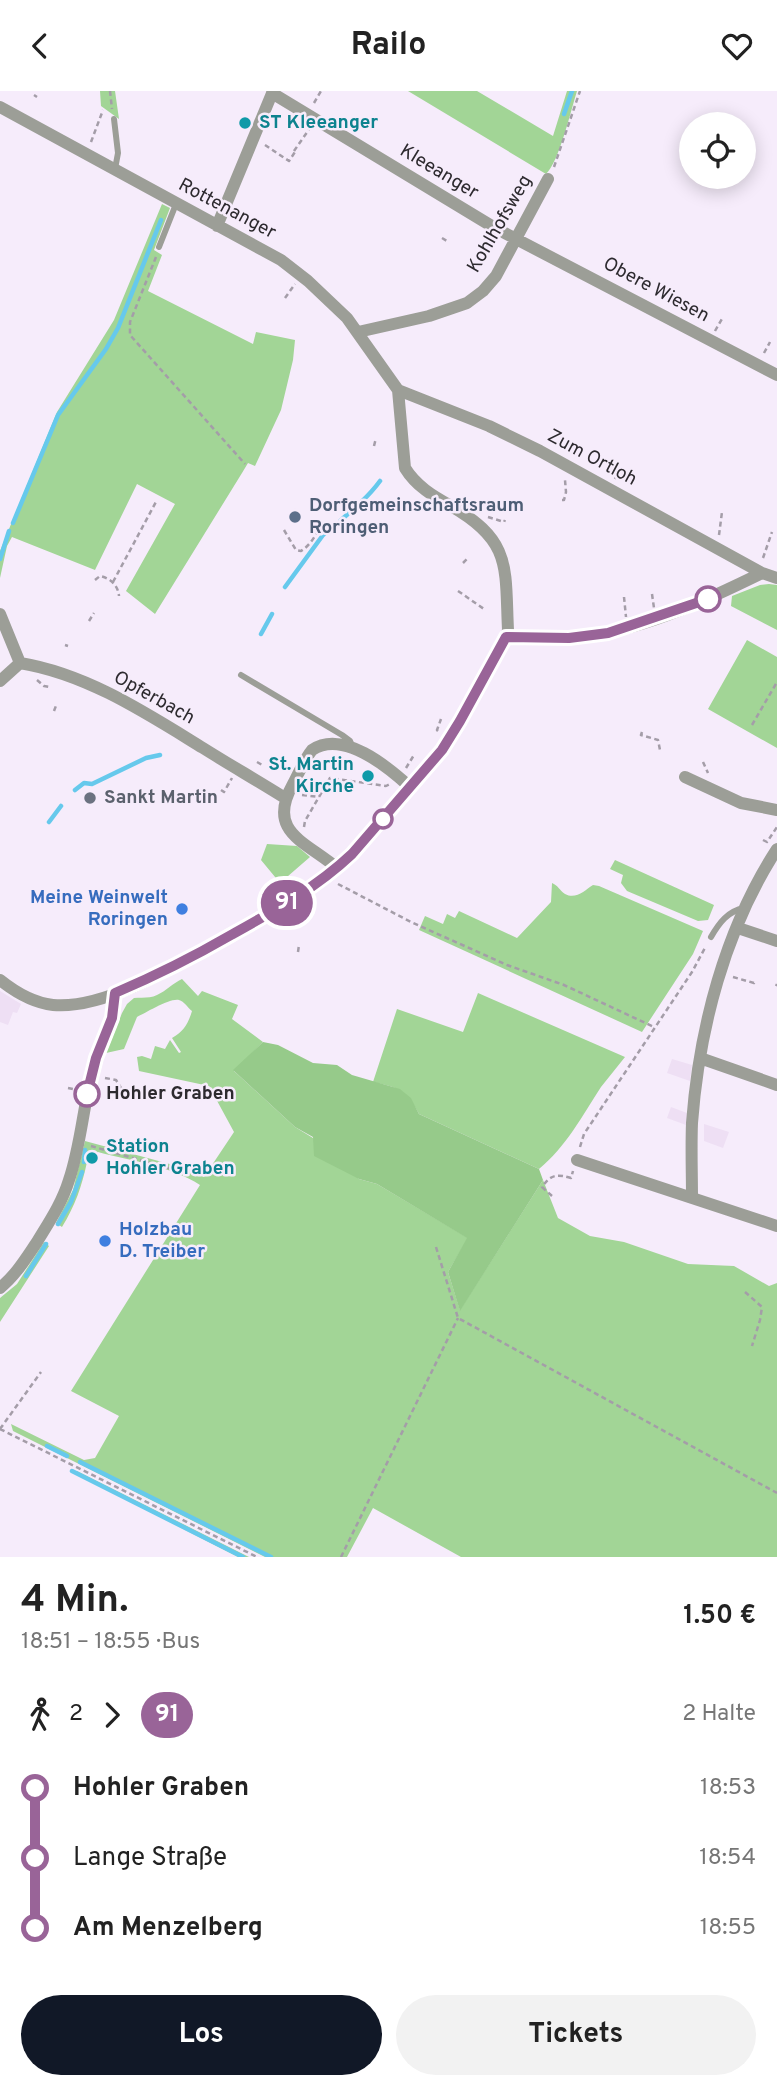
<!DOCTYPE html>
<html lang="de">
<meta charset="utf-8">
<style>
:root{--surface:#fff;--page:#f2f2f2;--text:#222;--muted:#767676;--accent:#111827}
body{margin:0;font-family:Overpass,sans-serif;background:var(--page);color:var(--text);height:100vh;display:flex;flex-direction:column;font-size:26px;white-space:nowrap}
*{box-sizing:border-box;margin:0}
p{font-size:23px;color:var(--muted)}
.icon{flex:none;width:38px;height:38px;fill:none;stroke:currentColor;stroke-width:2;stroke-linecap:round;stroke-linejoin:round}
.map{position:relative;height:1466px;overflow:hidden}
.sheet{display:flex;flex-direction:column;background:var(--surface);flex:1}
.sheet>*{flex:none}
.badge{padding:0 14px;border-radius:23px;font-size:24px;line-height:46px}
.controls{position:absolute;left:679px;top:21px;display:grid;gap:14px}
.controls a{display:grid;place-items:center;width:77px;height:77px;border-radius:50%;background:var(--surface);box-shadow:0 4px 18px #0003;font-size:35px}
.map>.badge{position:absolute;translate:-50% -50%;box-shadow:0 0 0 4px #fff}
.legs{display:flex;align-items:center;gap:10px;height:77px;padding:0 21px;font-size:23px}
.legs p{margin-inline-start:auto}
.summary{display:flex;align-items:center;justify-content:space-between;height:119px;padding:0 21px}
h1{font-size:38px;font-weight:700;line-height:52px}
.cta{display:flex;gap:14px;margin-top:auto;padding:14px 21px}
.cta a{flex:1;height:80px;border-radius:42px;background:var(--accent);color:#fff;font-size:28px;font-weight:700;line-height:80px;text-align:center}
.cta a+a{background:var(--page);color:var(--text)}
ul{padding:0 21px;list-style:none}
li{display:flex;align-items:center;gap:24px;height:70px;font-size:26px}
li i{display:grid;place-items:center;width:10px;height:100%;margin:0 9px;background:currentColor}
li i::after{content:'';width:18px;height:18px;margin:-9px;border:5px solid;border-radius:50%;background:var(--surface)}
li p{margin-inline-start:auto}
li:first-child i{background:linear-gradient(#0000 50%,currentColor 0)}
li:last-child i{background:linear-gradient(currentColor 50%,#0000 0)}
header{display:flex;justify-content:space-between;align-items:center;height:91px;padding:0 21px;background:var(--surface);font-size:32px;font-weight:700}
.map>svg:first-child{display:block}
</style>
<header><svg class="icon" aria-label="back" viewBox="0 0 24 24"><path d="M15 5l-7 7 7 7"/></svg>Railo<svg class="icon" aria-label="heart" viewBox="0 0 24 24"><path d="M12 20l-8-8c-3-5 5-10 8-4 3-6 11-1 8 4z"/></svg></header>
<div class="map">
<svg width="777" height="1466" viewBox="0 0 777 1466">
<rect width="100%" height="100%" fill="#f6ecfb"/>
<path fill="#eedff4" d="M0,900L21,913L17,922L13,921L8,934L0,931Z
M672,968L692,974L690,990L667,982Z
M671,1016L687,1022L686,1034L667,1027Z
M704,1033L729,1041L723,1057L704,1050Z"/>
<path fill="#a2d596" d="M100,0H115L119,28L101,15Z
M408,0H477L553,45L567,0H577C571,19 559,71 546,83Z
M162,113L170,117L154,159L162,164L148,200L253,253L256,241L295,249L293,269L281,319L255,375L248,372L242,382L155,523L126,500L175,413L137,393L95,479L12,446L7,455L0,487V460L57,321L114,229Z
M769,493L777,494V539L731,515L732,505L760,494Z
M747,549L777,566V657L708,618Z
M267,753L297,755L310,766L280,792L261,769Z
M615,769L714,814L708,829L698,830L627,800L621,792L623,784L610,778Z
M552,792C559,795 559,799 565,803C576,809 585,799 593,794L599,795L703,840L693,863L642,941L419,839L425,825L443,833L447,823L455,827L459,820L517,847L551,811Z
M182,888L198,905L202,900L238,914L232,928L263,951L234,980L295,1036L313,1047L359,1088L377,1093L468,1147L448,1181L460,1219L543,1089L558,1127L590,1145L624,1151L688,1173L734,1175L769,1195L777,1192V1466H461L373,1417L347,1466H265L13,1340L11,1333L84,1369L95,1367L119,1325L71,1300L200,1094C171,1075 131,1070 98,1061L95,1073L87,1071C82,1095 75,1115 62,1136L56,1132L73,1099L85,1050L188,1078L204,1086L234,1041L209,995L139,980L137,966L142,965L151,968L155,955L165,958L170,949L179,962L181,961L172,947C184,940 188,933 192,920C188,917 184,910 179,909C169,907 146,922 137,926L124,958L106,962L122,922L127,913L134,907C142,906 150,908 157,904C166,900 173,892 182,888Z
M478,902L625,966C617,976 609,986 601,996C582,1025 566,1056 539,1078L419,1023C406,998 399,997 373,991L397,918L463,941Z
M44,1151L49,1155L0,1231V1207L17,1193Z
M77,1380L249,1466H238L76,1383Z"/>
<path fill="#96ca8a" d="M263,951L278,954L313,972L337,974L352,984L400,998L411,1007L419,1023L539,1078L543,1089L460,1220L448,1181L467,1147L377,1093L359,1088L314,1065L313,1046L295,1036L233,979Z"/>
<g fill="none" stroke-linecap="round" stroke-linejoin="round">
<path stroke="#66c9ec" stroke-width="4.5" d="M564,23L572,0
M341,429C355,417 369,405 380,390
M13,432L58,324L106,258L118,237L161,129
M0,468L9,440
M285,496L323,444L331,437
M261,543L272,523
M75,699L84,692L92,693L146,667L160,664
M49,731L61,715
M84,1071L85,1059
M58,1133L71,1111L82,1081
M26,1185L46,1153
M47,1355L67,1365
M80,1371L271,1466
M72,1380L243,1466"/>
<path stroke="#a49da8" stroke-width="2.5" stroke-dasharray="5 3.5" stroke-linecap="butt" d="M110,0L112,18
M34,4L37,6
M314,12L321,0
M91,51L103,19
M265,54L289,70L295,61
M294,60L310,37
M554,76L580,0
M442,147L447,150
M156,166L130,231V244L245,373
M285,207L295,193
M715,240L723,226
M764,262L770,251
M374,355L376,347
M615,388L620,379
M562,409H564L566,401L565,389
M488,426L504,431L505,429
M284,439L296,459L301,460C311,454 318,441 322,430
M719,444L722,421
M763,467L772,441
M463,472L468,467
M95,489L100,485C110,487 118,494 119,505
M113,491L157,409
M458,500L484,518
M652,503L654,517
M624,506L626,526
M89,530L94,522
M65,554L68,555
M37,589L44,595L49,596
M54,620L57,612
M752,634L777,591
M438,640L437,639L441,628
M642,641L641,644L658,649L660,659
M257,671L264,675
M703,671L708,682
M406,677L414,664
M221,699L224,701L232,687
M302,704L319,706
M304,736L305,730L330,687L386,695L390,693
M763,749L767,751L777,736
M338,793L411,831L507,874L564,894L654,936
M298,861L299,854
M733,886L754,892L755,889
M776,895L777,893
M105,987L116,989L121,997L141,1003
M68,997L77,999
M91,1055L189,1083
M580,1056L584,1043L692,881L706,855
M552,1105L542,1096C551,1083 557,1083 571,1087L573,1080
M436,1156L458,1227L777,1402
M745,1201L762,1216L760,1229L752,1255
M0,1338L257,1466
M0,1338L41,1281
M341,1466L458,1227"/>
<path stroke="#9c9e97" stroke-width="6" d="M114,28L118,62L115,78
M159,156L176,113
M241,584L342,644L350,650L353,657
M711,846C719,832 728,820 744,817"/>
<path stroke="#9c9e97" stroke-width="12" d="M272,2L495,137L777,284
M0,16L281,169L308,190L347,227L398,299L405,377C416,395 433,405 451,415C512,450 505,476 508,539L506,546C482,587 464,633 434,670C425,681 414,691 405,702C383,727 362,754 337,777C305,805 266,825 229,845C183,871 106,919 53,914C34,912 15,901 0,889
M217,135L273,0
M358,241L429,225L467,212L483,200L496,185L548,88
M398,299L489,335L540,360L762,482L777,487
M0,523L20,572
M506,546C535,547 563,548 592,544C648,537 711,507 762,482
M0,590L20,572C87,583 146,622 203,657C230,674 258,690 285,707
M685,686L741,712L777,719
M337,777C305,750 266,741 293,693C299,682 304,669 312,659C343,638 388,676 410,696
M738,837L777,850
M700,967L777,994
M577,1069L777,1135
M692,1107C692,1082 691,1057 692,1032C699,938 725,838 777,758
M0,1197C16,1184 26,1167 37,1151C49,1131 62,1112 69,1089C81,1054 83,1015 93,979C100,951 113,933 115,902"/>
</g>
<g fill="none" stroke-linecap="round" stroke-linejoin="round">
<g stroke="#fff" stroke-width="16">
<path id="line-1" d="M87,1003L96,967L112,927L115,902C155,885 193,866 231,844C274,820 316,797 352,763L442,659L460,630L506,546L569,547L608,542L708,508"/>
</g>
<use href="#line-1" stroke="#996498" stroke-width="10"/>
</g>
<g fill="#0f9aa8" stroke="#f6ecfb" stroke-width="2.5">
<circle cx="245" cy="32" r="7"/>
<circle cx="368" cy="685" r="7"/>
<circle cx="92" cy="1067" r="7"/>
</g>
<circle fill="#5c6f8a" stroke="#f6ecfb" stroke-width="2.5" cx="295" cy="426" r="7"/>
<g fill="#fff" stroke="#996498" stroke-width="3.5">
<circle cx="708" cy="508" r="12"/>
<circle cx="383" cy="728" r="9"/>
<circle cx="87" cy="1003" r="12"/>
</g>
<circle fill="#6b7280" stroke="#f6ecfb" stroke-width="2.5" cx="90" cy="707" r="7"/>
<g fill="#3f7fe0" stroke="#f6ecfb" stroke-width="2.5">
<circle cx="182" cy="818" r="7"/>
<circle cx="105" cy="1150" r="7"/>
</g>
<g text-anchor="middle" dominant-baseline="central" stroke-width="5" stroke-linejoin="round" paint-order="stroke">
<g font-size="19" font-weight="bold" fill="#0d838f" stroke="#f6ecfb" text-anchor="start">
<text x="259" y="32">ST Kleeanger</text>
<text x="354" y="674" text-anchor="end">St. Martin<tspan x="354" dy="22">Kirche</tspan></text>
<text x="106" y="1056">Station<tspan x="106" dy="22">Hohler Graben</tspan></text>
</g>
<g font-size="19" fill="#2d2a2f" stroke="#f6ecfb">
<text transform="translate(439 81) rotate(31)">Kleeanger</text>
<text transform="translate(227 118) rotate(28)">Rottenanger</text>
<text transform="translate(500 133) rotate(-60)">Kohlhofsweg</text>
<text transform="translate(656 199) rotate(28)">Obere Wiesen</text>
<text transform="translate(592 367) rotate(28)">Zum Ortloh</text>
<text transform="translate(154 607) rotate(29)">Opferbach</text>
</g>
<g font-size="19" font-weight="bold" fill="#4e5e75" stroke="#f6ecfb" text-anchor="start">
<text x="309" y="415">Dorfgemeinschaftsraum<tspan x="309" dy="22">Roringen</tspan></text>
</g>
<g font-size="19" font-weight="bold" fill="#5b616d" stroke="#f6ecfb" text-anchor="start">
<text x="104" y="707">Sankt Martin</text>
</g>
<g font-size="19" font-weight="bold" fill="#366cbe" stroke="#f6ecfb" text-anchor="end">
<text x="168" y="807">Meine Weinwelt<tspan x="168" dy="22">Roringen</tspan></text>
<text x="119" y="1139" text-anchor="start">Holzbau<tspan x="119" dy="22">D. Treiber</tspan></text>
</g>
<g font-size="19" font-weight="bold" fill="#2d2a2f" stroke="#f6ecfb" text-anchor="start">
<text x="106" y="1003">Hohler Graben</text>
</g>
</g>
</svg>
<div class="controls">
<a><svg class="icon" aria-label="locate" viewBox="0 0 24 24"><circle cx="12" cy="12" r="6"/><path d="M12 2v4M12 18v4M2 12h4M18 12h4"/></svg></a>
</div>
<b class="badge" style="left:287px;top:812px;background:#996498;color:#fff">91</b>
</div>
<section class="sheet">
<div class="summary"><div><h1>4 Min.</h1><p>18:51 – 18:55 · Bus</p></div><b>1.50 €</b></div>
<div class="legs"><svg class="icon" aria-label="walk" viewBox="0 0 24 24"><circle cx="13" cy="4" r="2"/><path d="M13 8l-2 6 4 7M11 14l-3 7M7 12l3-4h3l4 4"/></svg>2<svg class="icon" aria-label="forward" viewBox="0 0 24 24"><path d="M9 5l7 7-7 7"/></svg><b class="badge" style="background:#996498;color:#fff">91</b><p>2 Halte</p></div>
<ul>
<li><i style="color:#996498"></i><b>Hohler Graben</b><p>18:53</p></li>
<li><i style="color:#996498"></i><span>Lange Straße</span><p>18:54</p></li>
<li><i style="color:#996498"></i><b>Am Menzelberg</b><p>18:55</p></li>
</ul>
<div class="cta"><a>Los</a><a>Tickets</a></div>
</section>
